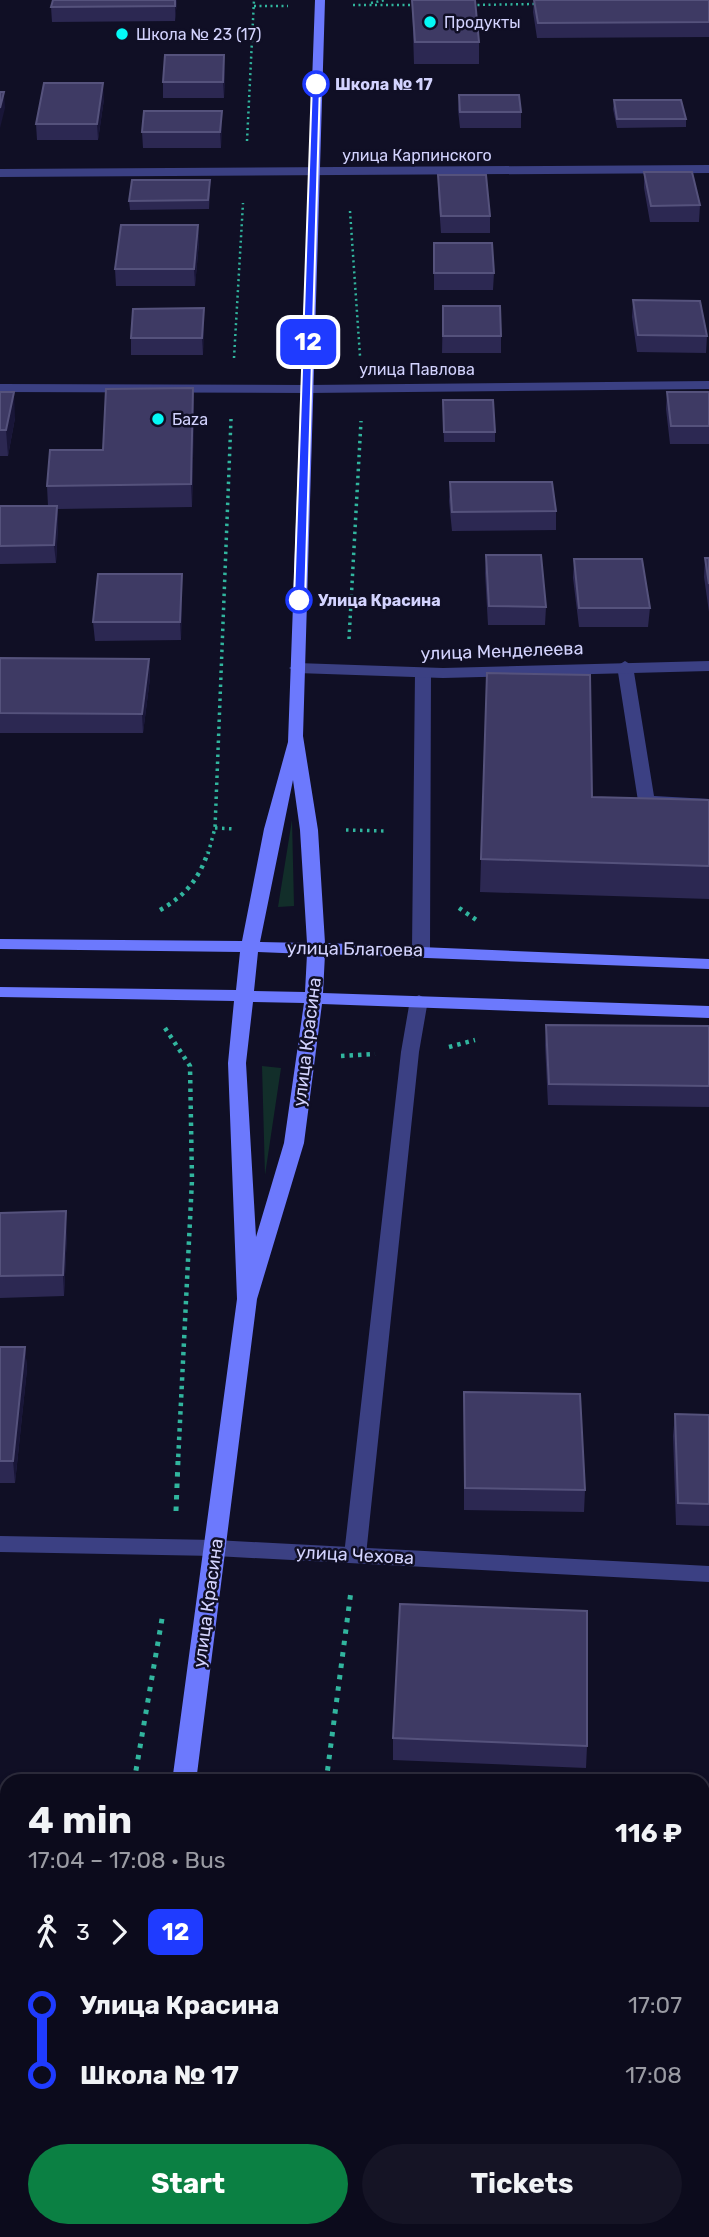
<!DOCTYPE html>
<meta charset="utf-8">
<style>
:root{--surface:#0c0b1c;--page:#151425;--text:#f1f3f6;--muted:#9a9ba3;--line:#2c2b3b;--accent:#0b8043}
body{margin:0;font-family:Rubik,sans-serif;background:var(--page);color:var(--text);height:100vh;display:flex;flex-direction:column;font-size:26px;white-space:nowrap}
*{box-sizing:border-box;margin:0}
p{font-size:23px;color:var(--muted)}
.icon{flex:none;width:38px;height:38px;fill:none;stroke:currentColor;stroke-width:2;stroke-linecap:round;stroke-linejoin:round}
.map{position:relative;flex:1;overflow:hidden}
.side{position:absolute;left:0px;top:1774px;width:710px;height:464px;display:flex;flex-direction:column;background:var(--surface);border-radius:21px 21px 0 0;box-shadow:0 4px 10px #0003,0 0 0 2px var(--line)}
.side>*{flex:none}
.badge{padding:0 14px;border-radius:10px;font-size:24px;line-height:46px}
.map>.badge{position:absolute;translate:-50% -50%;box-shadow:0 0 0 4px #fff}
.legs{display:flex;align-items:center;gap:10px;height:77px;padding:0 28px;font-size:23px}
.legs p{margin-inline-start:auto}
.summary{display:flex;align-items:center;justify-content:space-between;height:119px;padding:0 28px}
h1{font-size:38px;font-weight:700;line-height:52px}
.cta{display:flex;gap:14px;margin-top:auto;padding:14px 28px}
.cta a{flex:1;height:80px;border-radius:42px;background:var(--accent);color:#fff;font-size:28px;font-weight:700;line-height:80px;text-align:center}
.cta a+a{background:var(--page);color:var(--text)}
ul{padding:0 28px;list-style:none}
li{display:flex;align-items:center;gap:24px;height:70px;font-size:26px}
li i{display:grid;place-items:center;width:10px;height:100%;margin:0 9px;background:currentColor}
li i::after{content:'';width:18px;height:18px;margin:-9px;border:5px solid;border-radius:50%;background:var(--surface)}
li p{margin-inline-start:auto}
li:first-child i{background:linear-gradient(#0000 50%,currentColor 0)}
li:last-child i{background:linear-gradient(currentColor 50%,#0000 0)}
.map>svg:first-child{display:block}
</style>
<div class="map">
<svg width="709" height="2237" viewBox="0 0 709 2237">
<rect width="100%" height="100%" fill="#100f25"/>
<path fill="#122e2a" d="M292,820L294,906L278,907Z
M262,1066L281,1068L265,1175Z"/>
<g fill="none" stroke-linecap="round" stroke-linejoin="round">
<path stroke="#31b59e" stroke-width="2.5" stroke-dasharray="2 3.5" stroke-linecap="butt" d="M371,3L385,0
M353,5H417
M472,5L536,4
M254,6H288
M247,141L254,0
M350,211L360,356
M234,358L243,203"/>
<path stroke="#31b59e" stroke-width="3.5" stroke-dasharray="2.5 4.5" stroke-linecap="butt" d="M349,639L361,421
M215,828L236,829
M346,830L386,831
M208,854L215,828L231,419"/>
<path stroke="#31b59e" stroke-width="4.5" stroke-dasharray="3.5 5" stroke-linecap="butt" d="M459,908L478,921
M160,910C185,896 199,879 208,852
M165,1028L190,1066L192,1180L178,1462
M449,1047L475,1040
M341,1056L375,1054"/>
<path stroke="#31b59e" stroke-width="5" stroke-dasharray="4.5 7" stroke-linecap="butt" d="M176,1511L178,1461
M134,1782L163,1613
M326,1782L351,1591
M55,2237L56,2231
M266,2237L267,2231"/>
<path fill="#3b4083" fill-rule="evenodd" d="M625,661L633,666L654,796L709,799V809L646,806L638,801L617,666Z
M423,668L431,673L430,950L421,955L412,950L415,673Z
M419,995L428,1000L419,1052L366,1555L363,1561L355,1563L347,1561L344,1555L401,1052L410,1000Z"/>
<path fill="#3b4083" fill-rule="evenodd" d="M709,165V173L0,177V169Z
M709,381V389L307,393L0,392V384L307,385Z
M709,661V671L443,678L297,673L289,668L297,663L443,668Z
M0,1536L215,1540L709,1566V1582L215,1556L0,1552Z"/>
<path fill="#6c79fd" fill-rule="evenodd" d="M315,0H325L303,736L318,830L325,943L709,959V969L325,954L323,993L709,1006V1018L322,1004L304,1143L257,1299L196,1782H172L237,1299L228,1063L234,1001L0,997V987L236,990L240,952L0,949V939L242,941L264,829L288,742ZM293,780L300,830L307,943L260,942ZM258,952L307,954L305,992L254,991ZM253,1002L304,1003L284,1143L256,1237L246,1063Z
M110,2231H138L137,2237H109Z"/>
</g>
<path fill="#2c2852" d="M53,0H177L175,21L52,22L51,7Z
M412,0H475L479,42V64H414Z
M534,0H709V37L537,38L533,12Z
M225,70L224,98H163V82Z
M459,95L521,112V128H460L458,110Z
M104,99L98,140H37L36,124Z
M614,100L686,119V127L617,128L613,109Z
M222,111L221,148H143L142,132Z
M644,172L700,205L699,222H650L644,188Z
M438,175L490,216V233H441L438,191Z
M210,189L209,209L130,210L129,201Z
M198,225L199,242L195,286H116L115,269Z
M434,243L494,273L493,290H434Z
M633,300L707,336L706,353L637,352L632,317Z
M443,306L501,336V353H442Z
M204,308L203,355H131V338Z
M193,388L194,411L192,507L58,509V524L56,563L0,564V506H48L47,486Z
M0,392L15,418L8,456H0Z
M667,392H709V444H670L666,409Z
M443,410L495,432V442H444Z
M450,482L556,511V530L452,531L449,501Z
M486,555L546,607L545,625H488L485,573Z
M705,558H709V612L704,577Z
M574,559L650,608L648,627H579L573,578Z
M182,592L181,640L95,641L93,622Z
M0,658L149,659L150,678L143,733H0Z
M487,673L592,797L709,800V899L480,892Z
M546,1025L709,1026V1107L548,1105L545,1045Z
M0,1213L67,1233L64,1296L0,1298Z
M0,1347H25L27,1369L15,1483H0Z
M464,1392L585,1490L584,1512L464,1510Z
M675,1414L709,1415V1526L676,1525L673,1436Z
M393,1738L587,1746L586,1768L393,1760Z"/>
<path fill="#191638" d="M175,0H177L175,21Z
M224,55L225,70L224,98L223,82Z
M103,83L104,99L98,140L97,124Z
M4,92L5,108L0,128V108Z
M222,111V126L221,148L220,132Z
M198,225L199,242L195,286L194,269Z
M204,308V325L203,355L202,338Z
M193,388L194,411L192,507L191,484Z
M14,392L15,418L8,456L6,430Z
M57,506L58,524L56,563L54,545Z
M182,574V592L181,640L180,622Z
M149,659L150,678L143,733L142,714Z
M66,1211L67,1233L64,1296L63,1275Z
M25,1347L27,1369L15,1483L13,1461Z"/>
<path fill="#3e3a64" stroke="#55527c" stroke-width="2" d="M53,0H175V6L51,7Z
M412,0H475L479,42H415Z
M534,0H709V22L538,23Z
M165,55H224L223,82H163Z
M44,83H103L97,124H36Z
M0,92H4L0,108Z
M459,95H519L521,112H460Z
M614,100H681L686,119H617Z
M144,111H222L220,132H142Z
M644,172H692L700,205L651,206Z
M438,175H486L490,216H441Z
M132,180H210L208,200L129,201Z
M121,225H198L194,269H115Z
M434,243H492L494,273H434Z
M633,300L700,301L707,336L638,335Z
M443,306H500L501,336H443Z
M204,308L202,338H131L133,309Z
M193,388L191,484L47,486L50,450H103L106,389Z
M0,392H14L6,430H0Z
M667,392H709V426H671Z
M443,400H493L495,432H444Z
M450,482H552L556,511L452,512Z
M0,506H57L54,545L0,546Z
M486,555H541L546,607L489,606Z
M705,558H709V584Z
M574,559H642L650,608H579Z
M98,574H182L180,622H93Z
M0,658L149,659L142,714L0,713Z
M487,673L590,675L592,797L709,800V866L481,859Z
M546,1025L709,1026V1086L549,1084Z
M66,1211L63,1275L0,1276V1213Z
M0,1347H25L13,1461H0Z
M464,1392L580,1394L585,1490L465,1488Z
M675,1414L709,1415V1504L678,1503Z
M400,1604L587,1611V1746L393,1738Z"/>
<path fill="#1f3bff" stroke="#fff" stroke-width="2" d="M316,81L320,84L305,600L299,603L294,600L312,84Z"/>
<g fill="#04f9f6" stroke="#100f25" stroke-width="2.5">
<circle cx="430" cy="22" r="7"/>
<circle cx="122" cy="34" r="7"/>
<circle cx="158" cy="419" r="7"/>
</g>
<g fill="#fff" stroke="#1f3bff" stroke-width="3.5">
<circle cx="316" cy="84" r="12"/>
<circle cx="299" cy="600" r="12"/>
</g>
<g text-anchor="middle" dominant-baseline="central" stroke-width="5" stroke-linejoin="round" paint-order="stroke">
<g font-size="16" fill="#d3d3fe" stroke="#100f25" text-anchor="start">
<text x="444" y="22">Продукты</text>
<text x="136" y="34">Школа № 23 (17)</text>
<text x="172" y="419">Баza</text>
</g>
<g font-size="16" font-weight="bold" fill="#d3d3fe" stroke="#100f25" text-anchor="start">
<text x="335" y="84">Школа № 17</text>
<text x="318" y="600">Улица Красина</text>
</g>
<g font-size="16" fill="#d3d3fe" stroke="#100f25">
<text x="417" y="155">улица Карпинского</text>
<text x="417" y="369">улица Павлова</text>
</g>
<g font-size="18" fill="#d3d3fe" stroke="#100f25">
<text transform="translate(502 651) rotate(-2)">улица Менделеева</text>
<text transform="translate(355 949) rotate(1)">улица Благоева</text>
<text transform="translate(307 1042) rotate(-83)">улица Красина</text>
<text transform="translate(355 1555) rotate(3)">улица Чехова</text>
<text transform="translate(208 1603) rotate(-82)">улица Красина</text>
</g>
</g>
</svg>
<b class="badge" style="left:308px;top:342px;background:#1f3bff;color:#fff">12</b>
<section class="side">
<div class="summary"><div><h1>4 min</h1><p>17:04 – 17:08 · Bus</p></div><b>116 ₽</b></div>
<div class="legs"><svg class="icon" aria-label="walk" viewBox="0 0 24 24"><circle cx="13" cy="4" r="2"/><path d="M13 8l-2 6 4 7M11 14l-3 7M7 12l3-4h3l4 4"/></svg>3<svg class="icon" aria-label="forward" viewBox="0 0 24 24"><path d="M9 5l7 7-7 7"/></svg><b class="badge" style="background:#1f3bff;color:#fff">12</b></div>
<ul>
<li><i style="color:#1f3bff"></i><b>Улица Красина</b><p>17:07</p></li>
<li><i style="color:#1f3bff"></i><b>Школа № 17</b><p>17:08</p></li>
</ul>
<div class="cta"><a>Start</a><a>Tickets</a></div>
</section>
</div>
